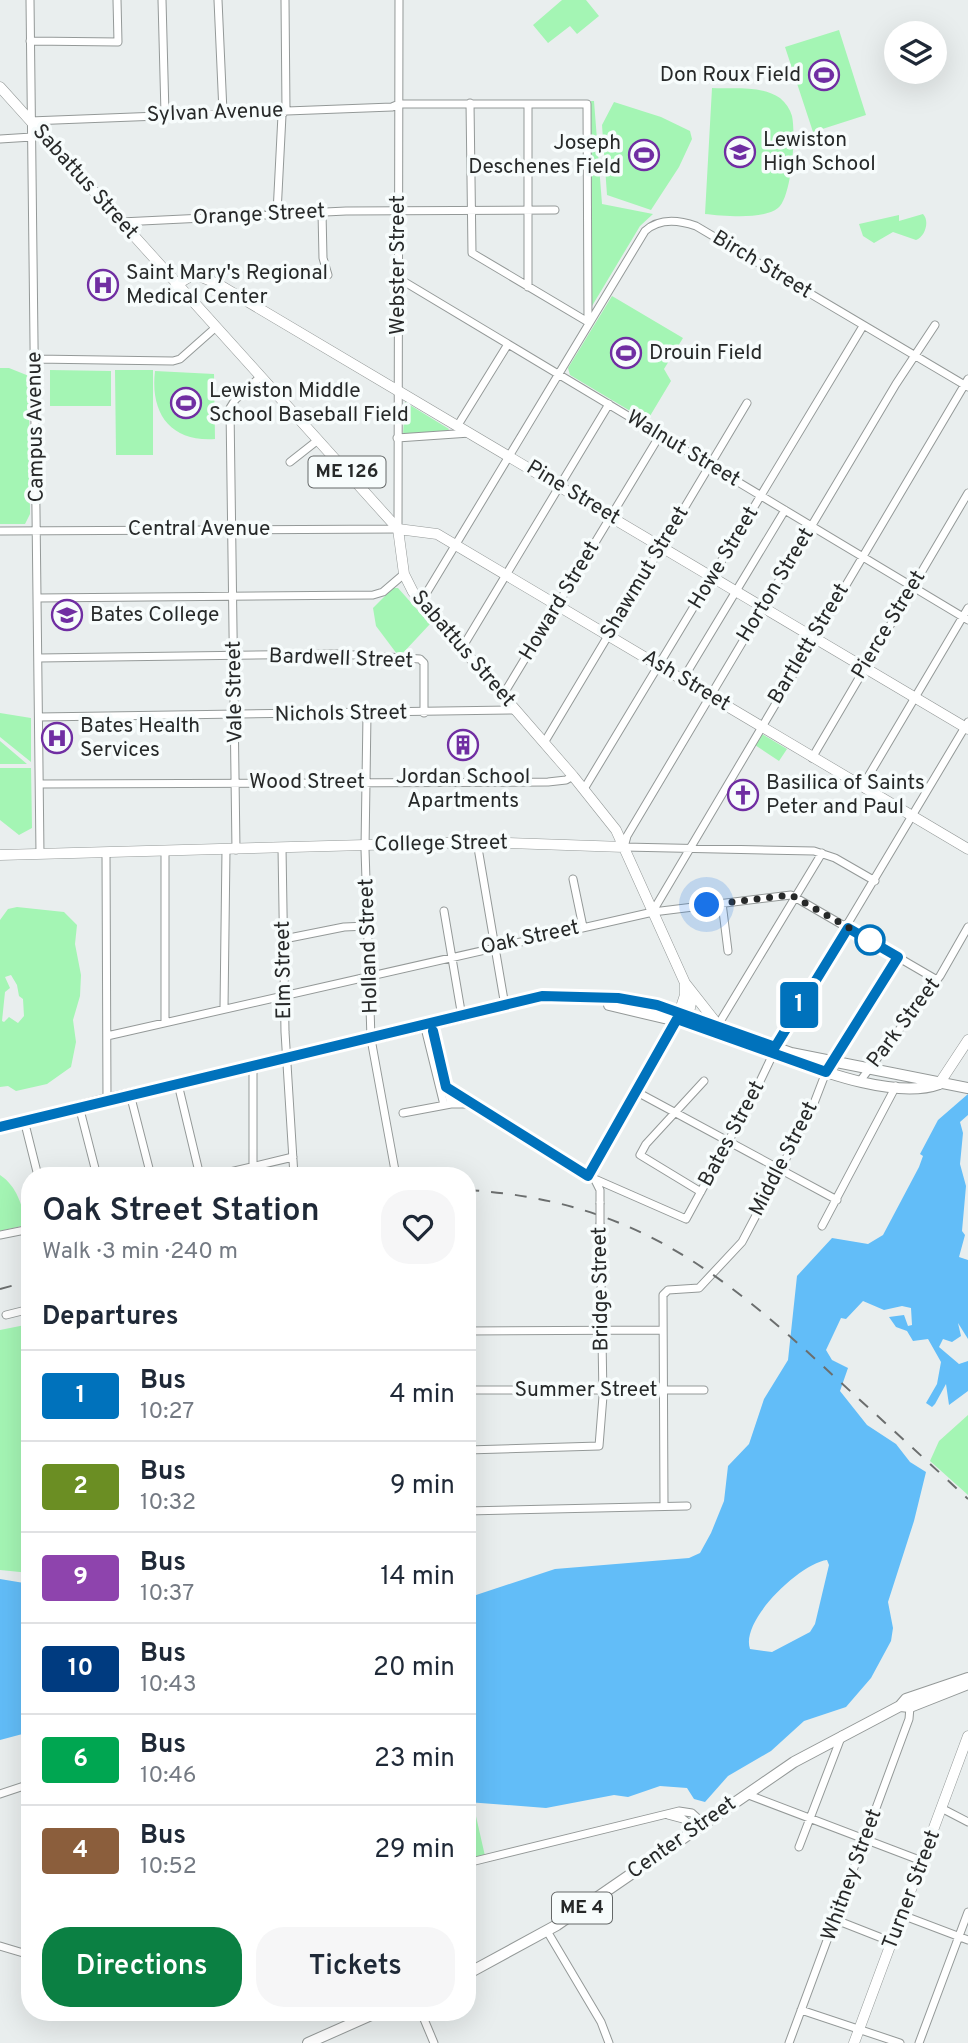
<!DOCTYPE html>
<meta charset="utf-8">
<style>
:root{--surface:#fff;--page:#f6f6f7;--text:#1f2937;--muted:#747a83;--line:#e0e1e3;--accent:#0b8043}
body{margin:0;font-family:Overpass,sans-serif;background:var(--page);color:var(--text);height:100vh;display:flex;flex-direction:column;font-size:26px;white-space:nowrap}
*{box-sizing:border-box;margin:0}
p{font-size:23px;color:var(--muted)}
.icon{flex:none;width:38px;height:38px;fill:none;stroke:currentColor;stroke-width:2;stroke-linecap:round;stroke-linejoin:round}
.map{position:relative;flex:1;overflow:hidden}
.panel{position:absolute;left:21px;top:1167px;width:455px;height:854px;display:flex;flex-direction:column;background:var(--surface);border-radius:28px;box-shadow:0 7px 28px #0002}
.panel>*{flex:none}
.badge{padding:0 14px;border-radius:5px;font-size:24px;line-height:46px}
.tools{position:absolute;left:884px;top:21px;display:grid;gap:14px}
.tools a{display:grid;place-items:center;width:63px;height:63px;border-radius:50%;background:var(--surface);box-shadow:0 7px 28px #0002;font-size:35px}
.you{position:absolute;width:35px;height:35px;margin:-18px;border:5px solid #fff;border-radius:50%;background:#1a73e8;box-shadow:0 0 0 10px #1a73e833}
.map>.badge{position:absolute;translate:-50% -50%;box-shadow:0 0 0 4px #fff}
h2{padding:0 21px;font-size:26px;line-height:63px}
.round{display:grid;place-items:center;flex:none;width:74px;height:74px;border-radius:28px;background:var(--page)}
.summary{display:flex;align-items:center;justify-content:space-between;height:119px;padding:0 21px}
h1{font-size:33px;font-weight:600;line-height:52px}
.action{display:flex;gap:14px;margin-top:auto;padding:14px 21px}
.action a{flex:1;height:80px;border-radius:28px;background:var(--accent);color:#fff;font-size:28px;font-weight:600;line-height:80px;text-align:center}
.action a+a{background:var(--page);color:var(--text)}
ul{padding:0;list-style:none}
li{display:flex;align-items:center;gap:21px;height:91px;padding:0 21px;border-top:2px solid var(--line)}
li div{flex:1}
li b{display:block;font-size:26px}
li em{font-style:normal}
li .badge{min-width:77px;font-weight:700;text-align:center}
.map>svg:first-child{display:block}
</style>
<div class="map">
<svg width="968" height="2043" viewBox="0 0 968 2043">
<rect width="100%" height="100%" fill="#e9eeee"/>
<path fill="#a4f5b4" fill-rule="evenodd" d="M562,0H586L599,16L577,34L570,26L548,43L533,25Z
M839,30L866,115L813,132L785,47Z
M712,88C734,89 761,85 780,98C786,103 790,109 792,116C796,134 792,197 778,208C763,220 724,216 705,214Z
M591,101H594L602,204L653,214L640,226L592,306Z
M614,102L661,117L690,131L692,139L679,167L651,210L607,195L602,125Z
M923,214C930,221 925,237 916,240L893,232L874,243L863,236L859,224L899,215V221Z
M612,296L683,338L664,369L671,381L647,421L570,375L568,368Z
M0,368H9L29,376L30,514L25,524H0Z
M50,370L111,371V406H50Z
M115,370H153V455H116Z
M155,371L214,374L215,439C170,442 150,413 155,371Z
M405,402L449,429L447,432L403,435Z
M393,588H398L430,624L402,654H397L376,626L373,608Z
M0,713L31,718V762L0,737Z
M762,734L787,749L779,761L755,745Z
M0,741L27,764H0Z
M0,768H31L32,828L19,835L0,820Z
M17,907L64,912L77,925L75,944L81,975L80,996L73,1020L76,1042L71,1067L47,1084L16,1091L8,1086L0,1087V920L8,909ZM11,975L17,985L19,996L23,999L24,1016L18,1023L9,1017L4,1022L2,1021L5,992L10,988L5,977Z
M0,1175C17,1186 23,1207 26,1225L0,1231Z
M30,1324V1573L0,1570V1330Z
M968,1415V1495L930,1461L939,1441Z
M467,1802L473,1803L485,1856L467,1858Z"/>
<path fill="#62bdf8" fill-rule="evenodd" d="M968,1094V1115L960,1122L963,1133L960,1164L966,1186L962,1231L965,1235L959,1257L968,1260V1339L958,1323L961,1336L952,1342L943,1339L939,1347L959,1364L968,1361V1391L949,1405L946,1384L935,1404L932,1407L926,1403L937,1384L941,1362L928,1339L913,1341L907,1331L896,1327L889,1317L904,1315L908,1326L912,1325L911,1308L902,1306L884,1310L863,1301L846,1319L841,1318L826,1350L832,1360L848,1368L840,1391L867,1425L896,1444L910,1462L926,1472L914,1521L888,1602L893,1628L891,1641L871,1678L846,1707L804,1721L771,1751L728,1776L705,1802L694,1799L687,1788L660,1786L628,1797L614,1795L546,1808L467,1802V1598L555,1569L689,1558L700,1553L711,1533L724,1501L728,1466L749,1444L764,1399L788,1360L797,1276L832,1238L868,1244L883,1235L919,1167L923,1156L920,1154L938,1120ZM827,1560L829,1565L815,1624L810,1632L772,1652L750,1649C740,1620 801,1563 827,1560Z
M0,1579L30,1584V1732L0,1740Z"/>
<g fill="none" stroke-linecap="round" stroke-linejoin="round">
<g stroke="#949998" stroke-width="9">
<path id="minor" d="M30,0L40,854
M162,0L165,114
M218,0L223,112
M30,41L118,42L117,0
M470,103L472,253L588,322
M30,121L392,107L399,104H587L588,321
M0,139L32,137
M322,212L323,258L328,275
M277,213L282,115L286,110L285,0
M121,222L346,211L555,210
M398,278L968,620
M528,287V104
M35,359L173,361L180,359L215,328
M458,425L508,344
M397,438L470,433
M290,462L318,440
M0,531L398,529L399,0
M38,598L373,595L383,592L404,574
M421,602L645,231C659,218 679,220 696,226L968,387
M462,648L609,404
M39,658L338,654L420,659L424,663V713
M683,679L785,510
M503,695L660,435
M367,714L365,849L371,1039L396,1176
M39,717L516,710
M544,743L747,403
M812,758L968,493
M40,784L548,782L566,780L573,776
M862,787L968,608
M584,789L863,326
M477,842L505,1006
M282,848L285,1032L294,1176
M236,850L230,408L235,400L259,378
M106,852L107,1099
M573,879L583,927
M875,881L835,858L814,851L624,847L627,836L896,384L935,325
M722,903L728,951
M444,911L462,1017
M653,911L968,379
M284,939L344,927L368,926
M224,1008L226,850
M165,1022V852
M718,1025L822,853
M427,1026L433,1031L451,1104
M427,1026L426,1032L444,1105
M107,1036L653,912L791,895L937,980
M253,1067V1176
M860,1081L940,976L968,927
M178,1084L200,1176
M446,1087L588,1176L686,1219L753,1096L786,1027L968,722
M637,1092L837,1200
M130,1094L151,1176
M79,1106L97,1176
M403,1113L451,1104H469
M24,1120L38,1176
M213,1176L293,1157
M588,1176L677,1019
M595,1180L600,1190V1203
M701,1192L640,1155L646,1144L704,1081
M822,1226L896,1086
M0,1235L30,1229
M6,1315L30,1309
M467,1331L662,1330
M467,1390H704
M467,1450L599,1446L603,1396L600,1224
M664,1506L663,1295L668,1290L699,1288L742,1242L811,1111L826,1072L898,957
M467,1511L687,1506
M0,1794L30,1784
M746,1794L922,1861
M943,1809L968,1822
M668,1815L683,1819L696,1829
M799,1847L842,1735
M467,1863L679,1811L692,1813L704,1824
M902,1915L968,1940
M836,1920L892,1942
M547,1931L601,2022L609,2043
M0,1946L30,1955
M801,2010L900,2043
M421,2012L434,2043
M789,2043L909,1719L910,1707
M919,2043L968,1912"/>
</g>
<g stroke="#949998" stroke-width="11">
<path id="major" d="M0,87L398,529L404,574L413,592L573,776L616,830L685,983V995L677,1019
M176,285L194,274L218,284L968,729
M398,529L437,534L968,849
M0,855L477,842L624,847
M685,983L718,1025
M687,1022L691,1003L688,990
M939,1084L968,1040
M854,2043L968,1736"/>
</g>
<g stroke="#949998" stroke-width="12">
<path id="highway" d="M609,1005L715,1030
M786,1058C826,1073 898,1099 939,1084
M253,1067L462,1017L516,1001L542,996H579L657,1005L791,1053L968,1088
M0,1127L107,1099L242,1069
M900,1706L910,1707L968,1684
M467,1974L557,1925L794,1762L900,1706L906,1699L968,1678
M308,2043L378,2012"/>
</g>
<use href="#minor" stroke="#fff" stroke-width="7"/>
<use href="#major" stroke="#fff" stroke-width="10"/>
<use href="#highway" stroke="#fff" stroke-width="10"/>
<path stroke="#6b6e6e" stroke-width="2" stroke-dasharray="12 12" stroke-linecap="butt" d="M467,1190C633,1200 722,1272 838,1380C881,1419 925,1459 968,1499
M0,1289L30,1281"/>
<g stroke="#949998" stroke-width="9" stroke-linecap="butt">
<path id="minor-bridge" d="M600,1224V1203"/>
</g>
<use href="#minor-bridge" stroke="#fff" stroke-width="7"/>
</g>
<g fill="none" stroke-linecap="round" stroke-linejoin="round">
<g stroke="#fff" stroke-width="16">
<path id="line" d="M0,1127L542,996L618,998L657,1005L775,1047L848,928L898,957L826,1072L677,1019L588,1176L446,1087L433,1031"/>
</g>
<use href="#line" stroke="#0072bc" stroke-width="10"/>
<path stroke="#272929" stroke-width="7" stroke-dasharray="0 12.6" d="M707,905L791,895L874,942L870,940"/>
</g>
<defs>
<g id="stadium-ring" transform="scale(1.575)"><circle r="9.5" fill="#f7fcfc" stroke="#702ea2" stroke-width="1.5"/><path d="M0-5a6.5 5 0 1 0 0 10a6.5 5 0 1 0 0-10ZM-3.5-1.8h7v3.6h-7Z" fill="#702ea2"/></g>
<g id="school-ring" transform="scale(1.575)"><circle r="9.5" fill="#f7fcfc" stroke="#702ea2" stroke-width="1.5"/><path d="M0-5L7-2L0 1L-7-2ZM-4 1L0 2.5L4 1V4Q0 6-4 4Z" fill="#702ea2"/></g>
<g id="hospital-ring" transform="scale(1.575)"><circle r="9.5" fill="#f7fcfc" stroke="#702ea2" stroke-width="1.5"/><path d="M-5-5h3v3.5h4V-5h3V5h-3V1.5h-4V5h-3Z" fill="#702ea2"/></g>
<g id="university-ring" transform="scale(1.575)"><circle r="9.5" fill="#f7fcfc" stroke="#702ea2" stroke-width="1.5"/><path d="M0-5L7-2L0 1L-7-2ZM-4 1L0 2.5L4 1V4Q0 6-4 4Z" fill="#702ea2"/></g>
<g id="building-ring" transform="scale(1.575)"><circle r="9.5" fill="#f7fcfc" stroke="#702ea2" stroke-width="1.5"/><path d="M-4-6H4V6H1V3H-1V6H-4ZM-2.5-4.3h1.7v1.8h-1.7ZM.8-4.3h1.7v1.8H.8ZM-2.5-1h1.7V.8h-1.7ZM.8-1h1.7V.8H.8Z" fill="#702ea2"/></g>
<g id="church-ring" transform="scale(1.575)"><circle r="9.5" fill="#f7fcfc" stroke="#702ea2" stroke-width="1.5"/><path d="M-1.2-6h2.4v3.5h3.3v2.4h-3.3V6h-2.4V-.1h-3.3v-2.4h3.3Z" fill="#702ea2"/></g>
</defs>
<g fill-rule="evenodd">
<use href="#stadium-ring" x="824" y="75"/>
<use href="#school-ring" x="740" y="152"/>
<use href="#stadium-ring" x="644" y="155"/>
<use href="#hospital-ring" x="103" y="285"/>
<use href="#stadium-ring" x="626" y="353"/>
<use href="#stadium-ring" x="186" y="403"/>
<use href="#university-ring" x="67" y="615"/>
<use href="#hospital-ring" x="57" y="738"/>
<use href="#building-ring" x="463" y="745"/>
<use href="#church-ring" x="743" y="795"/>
</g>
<circle fill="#fff" stroke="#0072bc" stroke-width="3.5" cx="870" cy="940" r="14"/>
<g text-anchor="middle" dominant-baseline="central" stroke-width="7" stroke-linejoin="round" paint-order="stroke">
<g fill="#f7fcfc" stroke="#656868" stroke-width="2">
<rect x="308.5" y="456.5" width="77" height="31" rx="5"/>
<rect x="552" y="1892.5" width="60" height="31" rx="5"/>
</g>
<g font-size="19" font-weight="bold" fill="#272929">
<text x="347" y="472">ME 126</text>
<text x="582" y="1908">ME 4</text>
</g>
<g font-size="21" fill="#272929" stroke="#f7fcfc" text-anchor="start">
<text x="801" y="75" text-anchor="end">Don Roux Field</text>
<text x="763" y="140">Lewiston<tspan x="763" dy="24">High School</tspan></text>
<text x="621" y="143" text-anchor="end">Joseph<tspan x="621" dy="24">Deschenes Field</tspan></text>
<text x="126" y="273">Saint Mary's Regional<tspan x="126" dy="24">Medical Center</tspan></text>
<text x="649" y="353">Drouin Field</text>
<text x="209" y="391">Lewiston Middle<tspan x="209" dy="24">School Baseball Field</tspan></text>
<text x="90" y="615">Bates College</text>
<text x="80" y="726">Bates Health<tspan x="80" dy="24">Services</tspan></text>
<text x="463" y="777" text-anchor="middle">Jordan School<tspan x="463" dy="24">Apartments</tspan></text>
<text x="766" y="783">Basilica of Saints<tspan x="766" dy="24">Peter and Paul</tspan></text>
</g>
<g font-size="21" fill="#272929" stroke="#f7fcfc">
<text transform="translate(215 113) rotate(-2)">Sylvan Avenue</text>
<text transform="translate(85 182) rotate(48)">Sabattus Street</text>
<text transform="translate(259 215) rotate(-3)">Orange Street</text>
<text transform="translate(398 265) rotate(-90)">Webster Street</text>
<text transform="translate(762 265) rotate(31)">Birch Street</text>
<text transform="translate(36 427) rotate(-91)">Campus Avenue</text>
<text transform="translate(683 449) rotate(31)">Walnut Street</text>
<text transform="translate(573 493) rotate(31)">Pine Street</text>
<text x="199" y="529">Central Avenue</text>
<text transform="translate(724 558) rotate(-59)">Howe Street</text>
<text transform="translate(645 573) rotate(-59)">Shawmut Street</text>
<text transform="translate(776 585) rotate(-59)">Horton Street</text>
<text transform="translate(560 601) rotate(-59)">Howard Street</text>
<text transform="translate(889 625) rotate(-59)">Pierce Street</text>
<text transform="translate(809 644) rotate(-59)">Bartlett Street</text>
<text transform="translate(463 649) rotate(49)">Sabattus Street</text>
<text transform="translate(341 659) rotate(2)">Bardwell Street</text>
<text transform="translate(686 681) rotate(31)">Ash Street</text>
<text transform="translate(235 692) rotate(-91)">Vale Street</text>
<text transform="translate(341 714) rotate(-1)">Nichols Street</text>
<text x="307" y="782">Wood Street</text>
<text transform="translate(441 844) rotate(-1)">College Street</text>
<text transform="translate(530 938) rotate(-12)">Oak Street</text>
<text transform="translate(369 946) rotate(-92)">Holland Street</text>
<text transform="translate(284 970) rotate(-91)">Elm Street</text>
<text transform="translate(904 1023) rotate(-53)">Park Street</text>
<text transform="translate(732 1134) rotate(-62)">Bates Street</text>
<text transform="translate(784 1159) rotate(-63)">Middle Street</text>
<text transform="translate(601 1289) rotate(-91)">Bridge Street</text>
<text x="586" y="1390">Summer Street</text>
<text transform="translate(682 1838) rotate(-35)">Center Street</text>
<text transform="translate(852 1875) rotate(-70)">Whitney Street</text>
<text transform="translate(912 1890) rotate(-69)">Turner Street</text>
</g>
</g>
</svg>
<div class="tools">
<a><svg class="icon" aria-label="layers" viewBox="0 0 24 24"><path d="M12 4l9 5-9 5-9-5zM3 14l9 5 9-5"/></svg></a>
</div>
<div class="you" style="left:707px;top:905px"></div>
<b class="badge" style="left:799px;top:1005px;background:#0072bc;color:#fff">1</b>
<section class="panel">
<div class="summary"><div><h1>Oak Street Station</h1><p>Walk · 3 min · 240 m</p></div><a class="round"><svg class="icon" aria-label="heart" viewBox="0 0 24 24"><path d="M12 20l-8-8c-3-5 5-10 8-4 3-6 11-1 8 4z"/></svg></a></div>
<h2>Departures</h2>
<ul>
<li><span class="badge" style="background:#0072bc;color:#fff">1</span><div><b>Bus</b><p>10:27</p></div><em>4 min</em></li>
<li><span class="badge" style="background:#6b8e23;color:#fff">2</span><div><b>Bus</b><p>10:32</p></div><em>9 min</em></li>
<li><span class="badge" style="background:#8e44ad;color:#fff">9</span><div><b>Bus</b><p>10:37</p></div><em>14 min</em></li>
<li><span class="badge" style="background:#003b80;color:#fff">10</span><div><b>Bus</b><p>10:43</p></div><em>20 min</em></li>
<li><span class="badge" style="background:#00a651;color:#fff">6</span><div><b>Bus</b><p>10:46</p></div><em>23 min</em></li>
<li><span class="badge" style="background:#8b5e3c;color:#fff">4</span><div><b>Bus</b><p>10:52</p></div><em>29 min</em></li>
</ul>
<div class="action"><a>Directions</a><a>Tickets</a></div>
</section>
</div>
